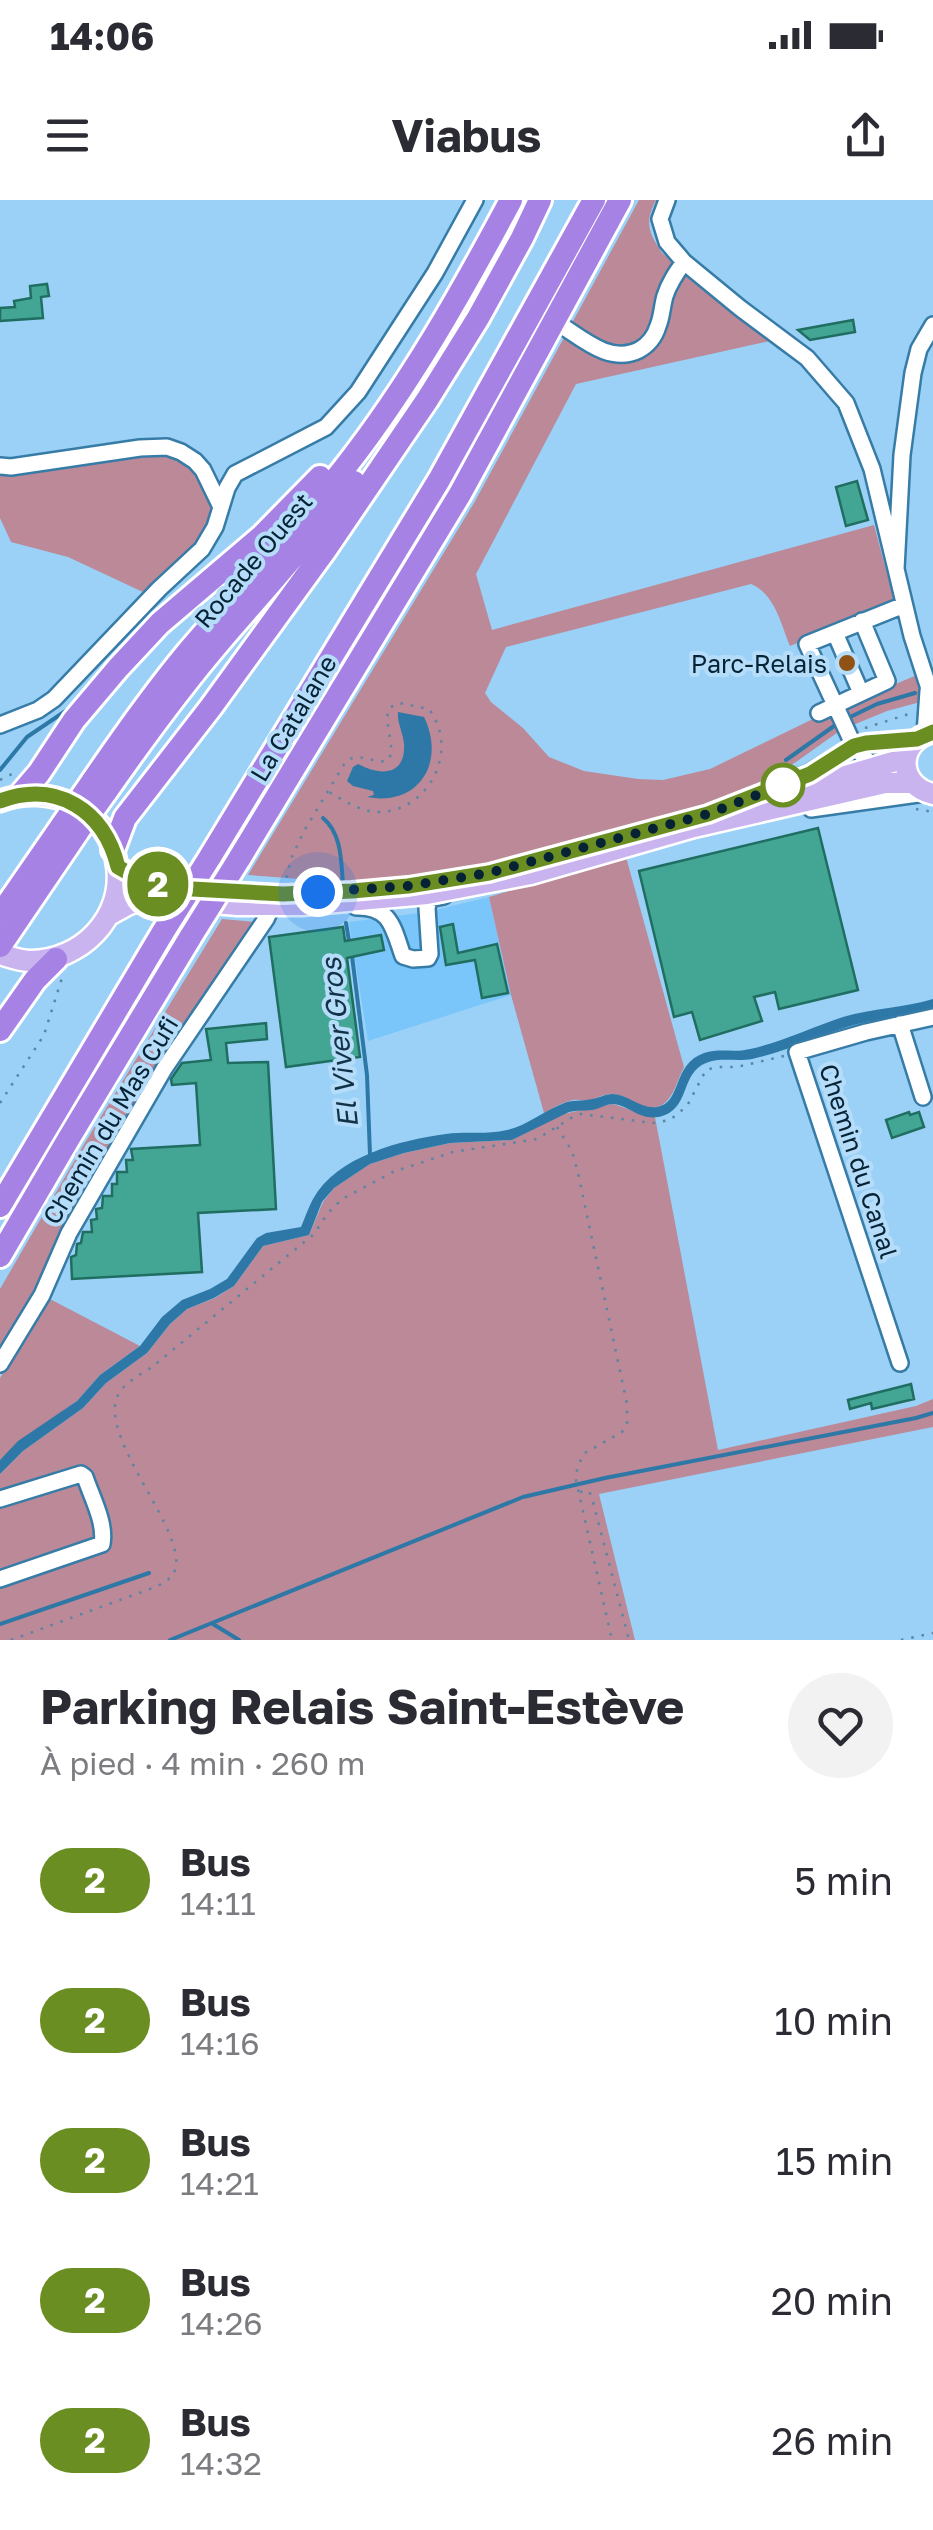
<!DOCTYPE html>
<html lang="fr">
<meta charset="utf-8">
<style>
:root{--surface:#fff;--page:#f2f2f3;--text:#2b2b33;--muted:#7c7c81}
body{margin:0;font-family:"Golos Text",sans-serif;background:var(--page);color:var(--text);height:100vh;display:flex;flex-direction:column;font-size:38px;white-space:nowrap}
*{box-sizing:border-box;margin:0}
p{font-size:32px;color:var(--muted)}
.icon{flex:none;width:55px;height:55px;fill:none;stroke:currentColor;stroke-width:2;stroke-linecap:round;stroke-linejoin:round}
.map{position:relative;height:1440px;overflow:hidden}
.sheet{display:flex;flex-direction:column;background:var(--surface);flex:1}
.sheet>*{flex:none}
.badge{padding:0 20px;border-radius:32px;font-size:35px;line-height:65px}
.you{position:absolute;width:50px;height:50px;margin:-25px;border:8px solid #fff;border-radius:50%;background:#1a73e8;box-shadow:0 0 0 15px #1a73e833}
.map>.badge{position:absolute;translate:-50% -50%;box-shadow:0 0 0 5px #fff}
.round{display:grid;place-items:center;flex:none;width:105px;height:105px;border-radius:52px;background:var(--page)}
.head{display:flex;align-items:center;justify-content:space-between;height:170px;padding:0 40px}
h1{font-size:48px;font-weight:700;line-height:75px}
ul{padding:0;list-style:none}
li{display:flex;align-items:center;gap:30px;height:140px;padding:0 40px}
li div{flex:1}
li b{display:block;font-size:38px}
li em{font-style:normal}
li .badge{min-width:110px;font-weight:700;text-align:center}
.status{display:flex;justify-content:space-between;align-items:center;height:70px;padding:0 50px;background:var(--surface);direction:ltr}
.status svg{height:28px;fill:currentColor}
header{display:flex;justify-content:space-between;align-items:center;height:130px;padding:0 40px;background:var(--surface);font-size:45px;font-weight:700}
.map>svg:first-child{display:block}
</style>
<div class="status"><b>14:06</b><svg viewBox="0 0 49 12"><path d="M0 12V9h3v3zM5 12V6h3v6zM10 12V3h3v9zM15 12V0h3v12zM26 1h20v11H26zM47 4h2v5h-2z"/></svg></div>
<header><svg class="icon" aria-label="menu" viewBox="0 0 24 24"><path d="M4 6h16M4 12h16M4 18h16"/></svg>Viabus<svg class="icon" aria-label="share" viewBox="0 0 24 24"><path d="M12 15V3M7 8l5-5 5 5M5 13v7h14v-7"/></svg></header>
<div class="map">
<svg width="933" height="1440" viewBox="0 0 933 1440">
<rect width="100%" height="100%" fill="#9bd1f7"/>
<path fill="#7ac6fa" d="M489,697L511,795L368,841L349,722L427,712Z"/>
<path fill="#bb8997" d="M639,0H656C644,23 649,33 662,53L770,141L576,184L476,374L492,430L874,325L895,404L790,446C781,424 775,394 751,384L506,447L485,493L491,502L523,528L549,557L584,571L638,579L663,580L710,569L817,517L917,475L924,501L887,511L841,530L796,562L721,604L487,665L407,678L352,683L248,675L474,303Z
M140,255C162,255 185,255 198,276C204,286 206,296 214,305C202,345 174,365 145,393L68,357L11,342L0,318V274Z
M626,657L684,867C673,890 669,919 635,903C628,899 622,895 613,894C604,894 597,898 590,900C584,901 579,899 573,900C563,902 553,908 544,913L511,795L489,697Z
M222,719L257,722L0,1153V1089L83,946Z
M613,904C630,909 637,914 655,917L718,1250L916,1206L933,1199V1227L599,1294L635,1440H0V1274L23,1251L83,1208L106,1183L147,1153L170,1124L187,1109L215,1098L234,1086L263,1046L309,1035L323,1002L334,988L370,964L404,953L450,943L512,940L555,918V916C573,912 594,907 613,904Z
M48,1098L140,1146L100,1175L77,1201L21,1241L0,1260V1178Z"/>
<path fill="#2d78a6" d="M398,512L424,517C446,562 419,607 367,597L374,595L373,591L353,586L347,581L353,567L358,564C380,576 406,576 404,544C403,532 397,523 398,512Z
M933,799V809L923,812C898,818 872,819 847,827C815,837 785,852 752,859C737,862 721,857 706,863C681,873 690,905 665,915C642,924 631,906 614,904C605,904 599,909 592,910C584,911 577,910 569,912L512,940L450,943L404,953L370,964L334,988L322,1002L309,1035L263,1046L234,1086L214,1098L187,1109L170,1124L147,1153L106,1183L83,1208L23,1251L0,1274V1260L18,1241L77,1201L100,1175L140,1146L162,1117L182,1100L210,1089L227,1079L257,1038L266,1033L301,1027C305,1018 308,1008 313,999C337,956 401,940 446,934C466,931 487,935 507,930C526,926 544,911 562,904C572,899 581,902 592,899C599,898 605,894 613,894C629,895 640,909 657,907C682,903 672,864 704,853C719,848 735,853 750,849C782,842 812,827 843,817C873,808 904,808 933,799Z"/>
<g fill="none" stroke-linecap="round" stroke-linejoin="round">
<path stroke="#2d78a6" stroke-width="4" d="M846,519L877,504L915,493
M786,560L834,526
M0,570L27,537L67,510
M323,618C342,634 341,661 343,684
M346,723L349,741
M352,756L367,875L370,955
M0,1424L149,1373
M213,1424L239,1440
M170,1440L523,1297L605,1278L916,1218L933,1213"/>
</g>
<path fill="#43a695" stroke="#1f6e61" stroke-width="2.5" d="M47,84L49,96L41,97L43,118L0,121V108L15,107L14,101L31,98L30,86Z
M853,120L855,132L810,140L798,130Z
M857,281L868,320L846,326L836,287Z
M818,628L858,790L779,809L775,792L754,797L762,821L700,840L692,812L674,817L639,671Z
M453,724L458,753L497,744L508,793L482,798L475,760L446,765L440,727Z
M343,727L345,741L381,735L384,750L347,758L360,857L286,867L269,737Z
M266,823L267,839L226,843L228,863L268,862L276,1009L198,1013L202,1072L72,1079L71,1057L76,1055L77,1044L81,1043L83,1032H92L91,1020L97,1019L96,1009L102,1008L103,996H112V984H117V972H127L126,960H133L131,949L200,945L196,883L172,885L171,879L182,863L211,860L206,829Z
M909,912L910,915L919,912L924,927L892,938L886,920Z
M911,1184L914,1199L872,1209L871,1203L850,1209L848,1200Z"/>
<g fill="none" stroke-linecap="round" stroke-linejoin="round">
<g stroke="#377ca7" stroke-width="20">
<path id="minor" d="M667,0L660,19L667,42L684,62L740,108L807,158L846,203L872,269L896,369
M556,122C581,137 609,165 639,150C648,145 655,136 658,126C662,117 662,106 665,96C669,83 676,73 684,62
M933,125L919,149L913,173L902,255L896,369L912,436L933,501
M0,266L11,267L140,248L167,247L181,252L195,261L203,270L221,307
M835,433L861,493
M819,513L887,481L862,421
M0,525L38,510L54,499L159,389L202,349L215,327L227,288L235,274L326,227L358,192L435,73L475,0
M925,534L928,491
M874,568L854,546L807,444L904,405
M811,609L925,593
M708,614L809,573L854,546L866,543L917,539
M356,707C391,706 393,728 403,756L413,759L428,758L430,754L427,708L429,699L444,696
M900,824L923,897
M900,1163L797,852L866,832L933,817
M0,1164L42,1095L69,1033L164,869L266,719L272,706
M0,1299L81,1274L85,1277C92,1298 106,1323 102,1344L0,1379"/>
</g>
<g stroke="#fff" stroke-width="25">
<path id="major" d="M933,532C896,541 897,586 933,594
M788,593L906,558
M0,601C50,582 110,609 117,666C124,718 81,761 30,761C20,761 10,757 0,754
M118,667L141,681L186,689
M109,715L129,704L144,700L162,699L238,705H302L427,694L531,674L694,627L885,583H913"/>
</g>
<g stroke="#fff" stroke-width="28">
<path id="highway" d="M92,582C122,538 153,494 187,453C240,391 295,331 346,266C410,184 462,92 511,0
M105,593C142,540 179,489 221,440C266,388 312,337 354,282
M21,594L39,573L74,520L118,468L160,423L261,337L320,277
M113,650L125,618L211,507L325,350L427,200L478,118L522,38L540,0
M210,657L439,280L594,0
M239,659L460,294L620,0
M0,715L63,624
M0,746L78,631
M0,830L35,780L56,759
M0,1006L163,732
M0,1056L69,938L191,736"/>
</g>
<path stroke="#5a85a3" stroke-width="2.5" stroke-dasharray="2.5 8" stroke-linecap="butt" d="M865,528L915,512
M0,580L12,574
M916,609L933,612
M244,685L305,687
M284,688L291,659L304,631L346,561C361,552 371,563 387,561L392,553L387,518L389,508L399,503L429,509C459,549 431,609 381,612C363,613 344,601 329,592
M0,903L44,835L62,778
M557,927L572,951L578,973L627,1204V1225L622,1232L583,1254L575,1276L612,1440
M580,1292L589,1291L592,1298L629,1440
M11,1440L158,1386C165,1381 172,1379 175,1370C188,1332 100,1241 117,1197C123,1183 140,1175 152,1167L314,1034L327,1014L342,999L393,972L453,952L537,939L571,918L581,914L653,923L670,920L687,906L706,870L717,867H737L784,856
M901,1440L933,1433"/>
<use href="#minor" stroke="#fff" stroke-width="15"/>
<use href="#major" stroke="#cab4ef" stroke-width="20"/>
<use href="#highway" stroke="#a682e5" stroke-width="22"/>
<g stroke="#fff" stroke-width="28" stroke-linecap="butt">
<path id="highway-bridge" d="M63,624L92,582
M78,631L105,593
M163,732L210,657
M191,736L239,659"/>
</g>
<use href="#highway-bridge" stroke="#a682e5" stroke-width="22"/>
</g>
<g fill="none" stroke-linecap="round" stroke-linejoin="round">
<g stroke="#fff" stroke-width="22">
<path id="line" d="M0,601C57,580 104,610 118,667L141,680L174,688L283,694L352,691L408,686L489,673L708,614L810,574L854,546L866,543L917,539L933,532"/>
</g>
<use href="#line" stroke="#6b8e23" stroke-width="15"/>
<path stroke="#062335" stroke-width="10" stroke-dasharray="0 18" d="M318,692L408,686L489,673L708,614L783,585"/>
</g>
<circle fill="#8f5114" stroke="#b5dcf9" stroke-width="4" cx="847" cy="463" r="10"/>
<circle fill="#fff" stroke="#6b8e23" stroke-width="5" cx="783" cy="585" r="20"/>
<g text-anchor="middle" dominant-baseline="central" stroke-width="8" stroke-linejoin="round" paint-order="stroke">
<g font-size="25" fill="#062335" stroke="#b5dcf9">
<text transform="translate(253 360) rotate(-50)">Rocade Ouest</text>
<text transform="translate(293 518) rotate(-59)">La Catalane</text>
<text transform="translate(110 920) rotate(-59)">Chemin du Mas Cufi</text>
<text transform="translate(859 961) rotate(72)">Chemin du Canal</text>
</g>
<g font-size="25" fill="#062335" stroke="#b5dcf9" text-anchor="end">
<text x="827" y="463">Parc-Relais</text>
</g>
<g font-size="28" font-style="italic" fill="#123247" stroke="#b5dcf9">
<text transform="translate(339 843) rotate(-96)">El Viver Gros</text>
</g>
</g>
</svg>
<div class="you" style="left:318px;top:692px"></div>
<b class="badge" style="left:158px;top:684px;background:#6b8e23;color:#fff">2</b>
</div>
<section class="sheet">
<div class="head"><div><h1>Parking Relais Saint-Estève</h1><p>À pied · 4 min · 260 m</p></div><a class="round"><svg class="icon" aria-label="heart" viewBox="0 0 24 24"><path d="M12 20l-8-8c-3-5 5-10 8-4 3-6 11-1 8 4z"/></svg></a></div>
<ul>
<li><span class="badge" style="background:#6b8e23;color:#fff">2</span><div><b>Bus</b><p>14:11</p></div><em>5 min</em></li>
<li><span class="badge" style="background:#6b8e23;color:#fff">2</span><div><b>Bus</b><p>14:16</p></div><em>10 min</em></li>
<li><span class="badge" style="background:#6b8e23;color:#fff">2</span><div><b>Bus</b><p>14:21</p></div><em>15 min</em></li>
<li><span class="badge" style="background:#6b8e23;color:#fff">2</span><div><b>Bus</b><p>14:26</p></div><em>20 min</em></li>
<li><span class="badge" style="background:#6b8e23;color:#fff">2</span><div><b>Bus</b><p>14:32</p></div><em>26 min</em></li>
</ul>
</section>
